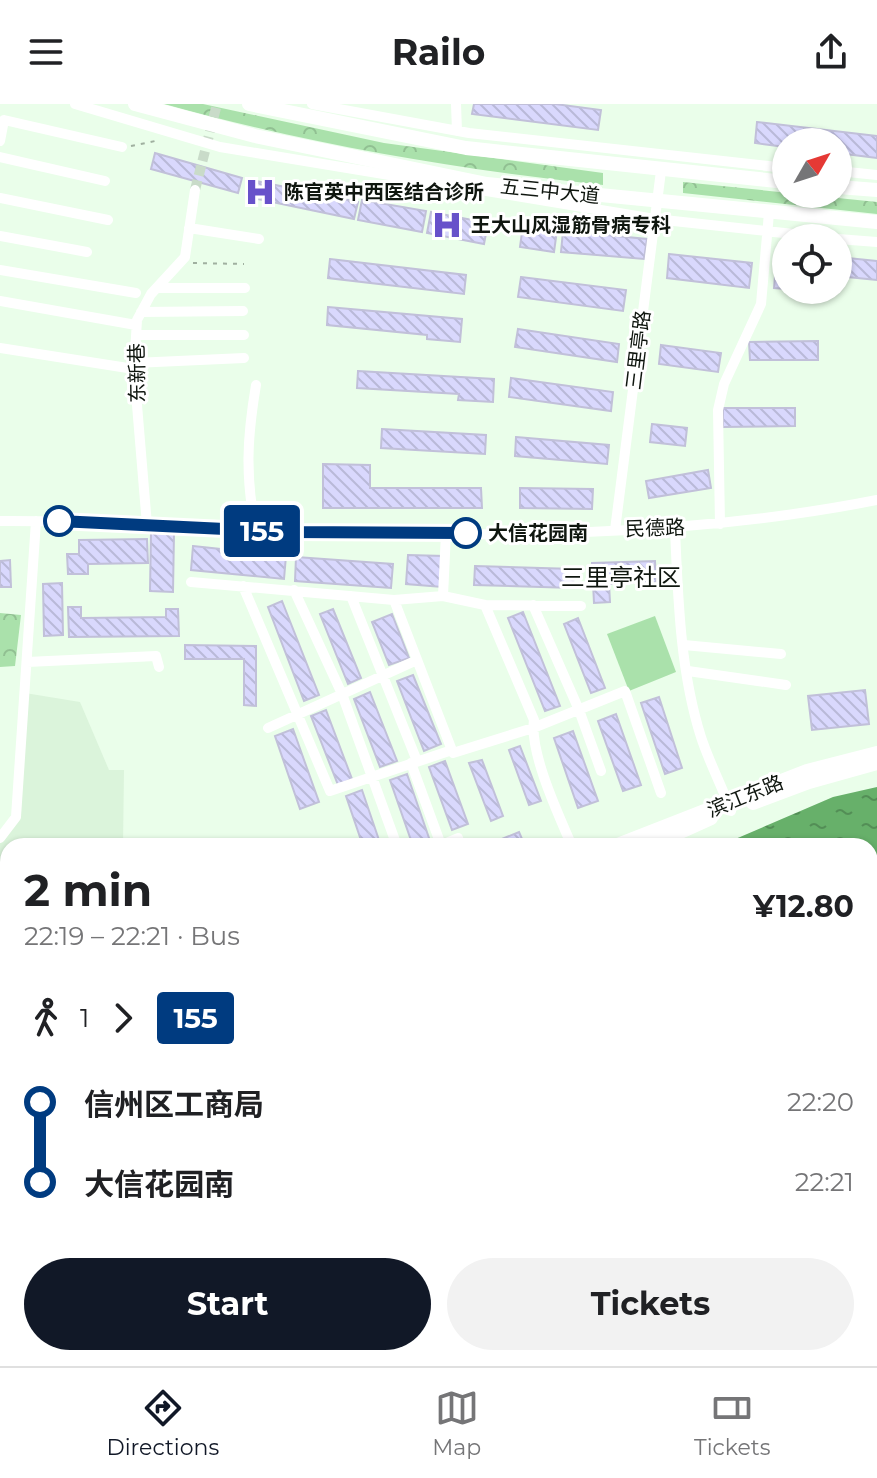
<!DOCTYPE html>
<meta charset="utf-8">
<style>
:root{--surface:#fff;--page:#f2f2f2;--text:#202124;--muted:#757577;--line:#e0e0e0;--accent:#111827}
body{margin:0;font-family:Montserrat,"Noto Sans SC",sans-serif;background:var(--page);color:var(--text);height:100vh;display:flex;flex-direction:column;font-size:30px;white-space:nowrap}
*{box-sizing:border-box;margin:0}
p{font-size:26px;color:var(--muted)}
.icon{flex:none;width:44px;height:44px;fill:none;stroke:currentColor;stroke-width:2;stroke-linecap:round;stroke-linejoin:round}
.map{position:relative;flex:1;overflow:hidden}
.drawer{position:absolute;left:0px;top:734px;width:878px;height:528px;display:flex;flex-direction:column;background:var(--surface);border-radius:24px 24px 0 0;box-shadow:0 2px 6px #0004}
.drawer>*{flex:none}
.badge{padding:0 16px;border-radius:6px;font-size:28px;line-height:52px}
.needle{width:52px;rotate:51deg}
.buttons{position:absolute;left:772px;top:24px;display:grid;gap:16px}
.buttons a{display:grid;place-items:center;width:80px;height:80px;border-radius:50%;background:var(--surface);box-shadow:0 2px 6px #0004;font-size:40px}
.map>.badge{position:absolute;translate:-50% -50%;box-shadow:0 0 0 4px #fff}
.legs{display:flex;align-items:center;gap:12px;height:88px;padding:0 24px;font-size:26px}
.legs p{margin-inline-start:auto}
.overview{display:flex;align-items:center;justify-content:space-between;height:136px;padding:0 24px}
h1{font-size:44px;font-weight:700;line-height:60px}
.button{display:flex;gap:16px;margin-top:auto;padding:16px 24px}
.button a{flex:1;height:92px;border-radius:48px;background:var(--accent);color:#fff;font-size:32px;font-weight:700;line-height:92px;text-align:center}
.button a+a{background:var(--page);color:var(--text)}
ul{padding:0 24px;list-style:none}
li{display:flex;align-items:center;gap:28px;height:80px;font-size:30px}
li i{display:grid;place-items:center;width:12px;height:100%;margin:0 10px;background:currentColor}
li i::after{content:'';width:20px;height:20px;margin:-10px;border:6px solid;border-radius:50%;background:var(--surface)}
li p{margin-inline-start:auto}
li:first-child i{background:linear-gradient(#0000 50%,currentColor 0)}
li:last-child i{background:linear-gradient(currentColor 50%,#0000 0)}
header{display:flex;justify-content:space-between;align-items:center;height:104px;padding:0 24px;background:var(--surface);font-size:36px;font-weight:700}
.tab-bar{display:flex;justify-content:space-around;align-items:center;height:112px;border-top:2px solid var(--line);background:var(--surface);font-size:22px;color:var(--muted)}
.tab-bar a{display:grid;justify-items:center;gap:4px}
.tab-bar .on{color:var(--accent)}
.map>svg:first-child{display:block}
</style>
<header><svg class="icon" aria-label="menu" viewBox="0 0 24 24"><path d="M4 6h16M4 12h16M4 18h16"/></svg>Railo<svg class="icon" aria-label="share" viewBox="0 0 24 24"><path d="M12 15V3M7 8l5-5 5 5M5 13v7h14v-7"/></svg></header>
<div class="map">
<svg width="877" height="1262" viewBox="0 0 877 1262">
<defs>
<pattern id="forest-crowns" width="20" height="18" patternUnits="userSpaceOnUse" patternTransform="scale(2)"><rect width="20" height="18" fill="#aae1ab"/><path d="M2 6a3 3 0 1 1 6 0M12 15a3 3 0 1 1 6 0" fill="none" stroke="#91c092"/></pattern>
<pattern id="water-ripples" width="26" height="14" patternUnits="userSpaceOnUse" patternTransform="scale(2)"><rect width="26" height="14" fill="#67b06a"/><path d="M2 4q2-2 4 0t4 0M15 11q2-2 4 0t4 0" fill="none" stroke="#538e56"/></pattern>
<pattern id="building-back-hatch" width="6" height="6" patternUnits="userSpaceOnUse" patternTransform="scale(2)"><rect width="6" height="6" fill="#d9d8fd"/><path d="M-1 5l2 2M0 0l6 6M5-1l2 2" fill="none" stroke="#b9b9d8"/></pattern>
</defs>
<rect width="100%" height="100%" fill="#eafeea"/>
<path fill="#dbf4db" d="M25,589L80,598L109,666H124L123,742H8V915H0V734L16,713Z"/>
<path fill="url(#forest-crowns)" d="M164,0H203L384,39L603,69V81C454,65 308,40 164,0Z
M683,78L877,98V110L683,89Z
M0,509L21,511L15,562L0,563Z
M877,998V1262H109L132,1254H870V1000Z"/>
<path fill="#aae1ab" d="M655,512L676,568L629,587L607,530Z"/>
<path fill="url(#water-ripples)" d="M877,683V998L870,1000V742H719L833,693Z
M8,1000V1254H132L109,1262H0V1003Z"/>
<path fill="url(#building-back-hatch)" stroke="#c1c0d9" stroke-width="2" d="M474,0H555L601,6L598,26L472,10Z
M757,18L877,32V54L838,49V38H786V43L755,39Z
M155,49L242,74L238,89L151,65Z
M251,76L358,98L354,115L248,93Z
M362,96L426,107L422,128L358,116Z
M431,108L488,119L484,140L427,129Z
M523,121L557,126L554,148L520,143Z
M563,127L647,135L644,155L561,148Z
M669,150L752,159L749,184L667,174Z
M838,153L877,157V176L838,172Z
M330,155L466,171L464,190L328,174Z
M776,160L786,161V185L774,184Z
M521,173L626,186L623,207L518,193Z
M328,203L462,215L460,238L427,235V231L327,221Z
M518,225L619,240L617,258L515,243Z
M818,237V256H750L749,238Z
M661,241L721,249L718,268L659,260Z
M358,267L494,275L493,298L458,296L459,290L357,284Z
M511,274L613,288L611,307L509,293Z
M723,304H795V322L723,323Z
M652,320L687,324L685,342L650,338Z
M382,325L486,331L485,350L381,344Z
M516,333L609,341L607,360L515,352Z
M323,360L370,361V384H481L482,404H323Z
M708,366L711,384L649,394L646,377Z
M520,384L593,385L592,405L520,404Z
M151,429H174L173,488L150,487Z
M147,435L148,459L88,460V470H68L67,450H79V436Z
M193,442L286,452L284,475L191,466Z
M408,451L444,452L442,483L406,480Z
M296,453L393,460L391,484L295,477Z
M10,456L11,483H0V457Z
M655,457L656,478L609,480L610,498L594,499L592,459Z
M475,462L574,465L573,484L474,481Z
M62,479L63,531L44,532L43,480Z
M282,497L319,591L304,597L268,503Z
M68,503H81V514L166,513V505H178L179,532L69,533Z
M333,505L361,574L348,580L320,510Z
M523,508L560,602L545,607L508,514Z
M392,510L409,554L389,561L372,518Z
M578,514L605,584L591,589L564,520Z
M185,541L256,542V602L244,601V555H185Z
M413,571L441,640L424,647L397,577Z
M865,586L869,620L812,626L808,592Z
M370,588L397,657L380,663L354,595Z
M659,593L682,664L665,670L641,599Z
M326,606L352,675L338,681L311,612Z
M616,610L641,681L623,687L598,617Z
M293,625L319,698L300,705L275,632Z
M573,627L598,697L578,704L554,634Z
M520,642L541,697L529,701L509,646Z
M482,656L503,712L491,717L469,659Z
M445,657L468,720L452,726L429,663Z
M407,670L430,737L416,742H413L390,676Z
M362,686L381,742H363L346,692Z
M519,728L525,742H485Z"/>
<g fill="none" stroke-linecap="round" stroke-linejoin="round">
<path stroke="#c9dbc9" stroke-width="10" stroke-dasharray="10 5" stroke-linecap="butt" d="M195,86L217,0"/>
<path stroke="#a0b0a0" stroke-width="2" stroke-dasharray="4 6" stroke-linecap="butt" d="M131,42L160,36
M193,159L244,160
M870,1118H877
M367,1254L385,1262
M346,1262L354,1254
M457,1262L464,1254"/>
<path stroke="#fff" stroke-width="10" d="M75,0L220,43L655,115L830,134
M312,0L469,29L786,64
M456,0L457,27
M0,37L4,16L122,43
M0,53L105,77
M838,67L877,71
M0,94L108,116
M189,124L259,135
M0,132L87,148
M838,135L877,138
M0,166L136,189
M157,184H245
M0,197L136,221
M141,208L243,207
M136,231H244
M0,244L134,265
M134,259L244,254
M256,281C247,334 245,373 256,427
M0,417C97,416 194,426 291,428C486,433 685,434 877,396
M720,420L718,306L724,280L761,200L769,109
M147,421L134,265L137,216L151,190L185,153L195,86
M675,425C678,493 680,567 701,633C709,658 722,682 731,707
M615,426L661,67
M446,429L443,492L485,501L534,616C529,648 559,712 572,742
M191,478L394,496
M243,482L330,687L452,646
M294,486L342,590L397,742
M351,492L417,657
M443,492L394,496L453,649L533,624L625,587L661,689
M485,501L581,502
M533,501L579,606L601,667
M684,541L781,550
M27,558L156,552L159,563
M688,567L786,581
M268,624L417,556
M411,659L441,741
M0,734L16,713L36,417
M439,742L458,734L461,742"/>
<path stroke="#fff" stroke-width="14" d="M135,0L255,32L487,80L877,118
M249,0L466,44L786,78
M838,83L877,86
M753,699L809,678L877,659
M615,742L807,667L877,649
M649,742L711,714
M0,936L8,937
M0,952H8"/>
</g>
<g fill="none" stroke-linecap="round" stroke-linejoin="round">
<g stroke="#fff" stroke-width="18">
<path id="line-1" d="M59,417L289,428L466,429"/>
</g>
<use href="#line-1" stroke="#003b80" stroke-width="12"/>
</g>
<defs>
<g id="hospital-bare" transform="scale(2.4)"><path d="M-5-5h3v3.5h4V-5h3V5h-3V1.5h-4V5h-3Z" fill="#6751ca" stroke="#fff" stroke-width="2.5" paint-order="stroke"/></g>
</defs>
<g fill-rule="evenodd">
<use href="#hospital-bare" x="260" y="88"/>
<use href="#hospital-bare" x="447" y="121"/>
</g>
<g fill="#fff" stroke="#003b80" stroke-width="4">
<circle cx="59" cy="417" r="14"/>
<circle cx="466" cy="429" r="14"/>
</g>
<g text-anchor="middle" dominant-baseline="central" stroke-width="6" stroke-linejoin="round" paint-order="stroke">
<g font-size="20" fill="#0f160f" stroke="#fff">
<text transform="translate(550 87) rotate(6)">五三中大道</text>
<text transform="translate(638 246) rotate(-83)">三里亭路</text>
<text transform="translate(137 269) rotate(-91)">东新巷</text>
<text transform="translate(655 424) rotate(-2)">民德路</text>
<text transform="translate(745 692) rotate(-22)">滨江东路</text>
</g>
<g font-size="20" font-weight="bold" fill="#0f160f" stroke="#fff" text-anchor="start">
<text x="284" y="88">陈官英中西医结合诊所</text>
<text x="471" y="121">王大山风湿筋骨病专科</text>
</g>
<g font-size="20" font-weight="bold" fill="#0f160f" stroke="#fff" text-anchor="start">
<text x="488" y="429">大信花园南</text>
</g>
<g font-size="24" fill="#0f160f" stroke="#fff">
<text x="621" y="473">三里亭社区</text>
</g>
</g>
</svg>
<div class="buttons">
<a><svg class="needle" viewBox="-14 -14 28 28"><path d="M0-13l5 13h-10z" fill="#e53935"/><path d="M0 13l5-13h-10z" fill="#757577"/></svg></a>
<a><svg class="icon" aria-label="locate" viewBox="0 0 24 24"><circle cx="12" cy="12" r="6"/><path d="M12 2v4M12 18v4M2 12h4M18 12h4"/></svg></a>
</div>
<b class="badge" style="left:262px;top:427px;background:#003b80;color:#fff">155</b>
<section class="drawer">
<div class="overview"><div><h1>2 min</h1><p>22:19 – 22:21 · Bus</p></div><b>¥12.80</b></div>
<div class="legs"><svg class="icon" aria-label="walk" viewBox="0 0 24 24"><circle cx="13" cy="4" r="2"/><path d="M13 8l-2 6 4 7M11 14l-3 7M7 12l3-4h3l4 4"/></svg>1<svg class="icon" aria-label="forward" viewBox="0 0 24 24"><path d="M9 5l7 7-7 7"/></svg><b class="badge" style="background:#003b80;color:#fff">155</b></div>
<ul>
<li><i style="color:#003b80"></i><b>信州区工商局</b><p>22:20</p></li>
<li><i style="color:#003b80"></i><b>大信花园南</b><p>22:21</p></li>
</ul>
<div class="button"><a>Start</a><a>Tickets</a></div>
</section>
</div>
<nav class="tab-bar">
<a class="on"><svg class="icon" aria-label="directions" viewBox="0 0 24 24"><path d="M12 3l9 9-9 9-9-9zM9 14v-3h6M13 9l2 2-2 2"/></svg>Directions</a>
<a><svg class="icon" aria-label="map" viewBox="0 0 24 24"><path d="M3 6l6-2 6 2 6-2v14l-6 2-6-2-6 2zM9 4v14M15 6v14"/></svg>Map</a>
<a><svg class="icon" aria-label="tickets" viewBox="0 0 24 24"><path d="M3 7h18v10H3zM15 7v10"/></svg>Tickets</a>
</nav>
